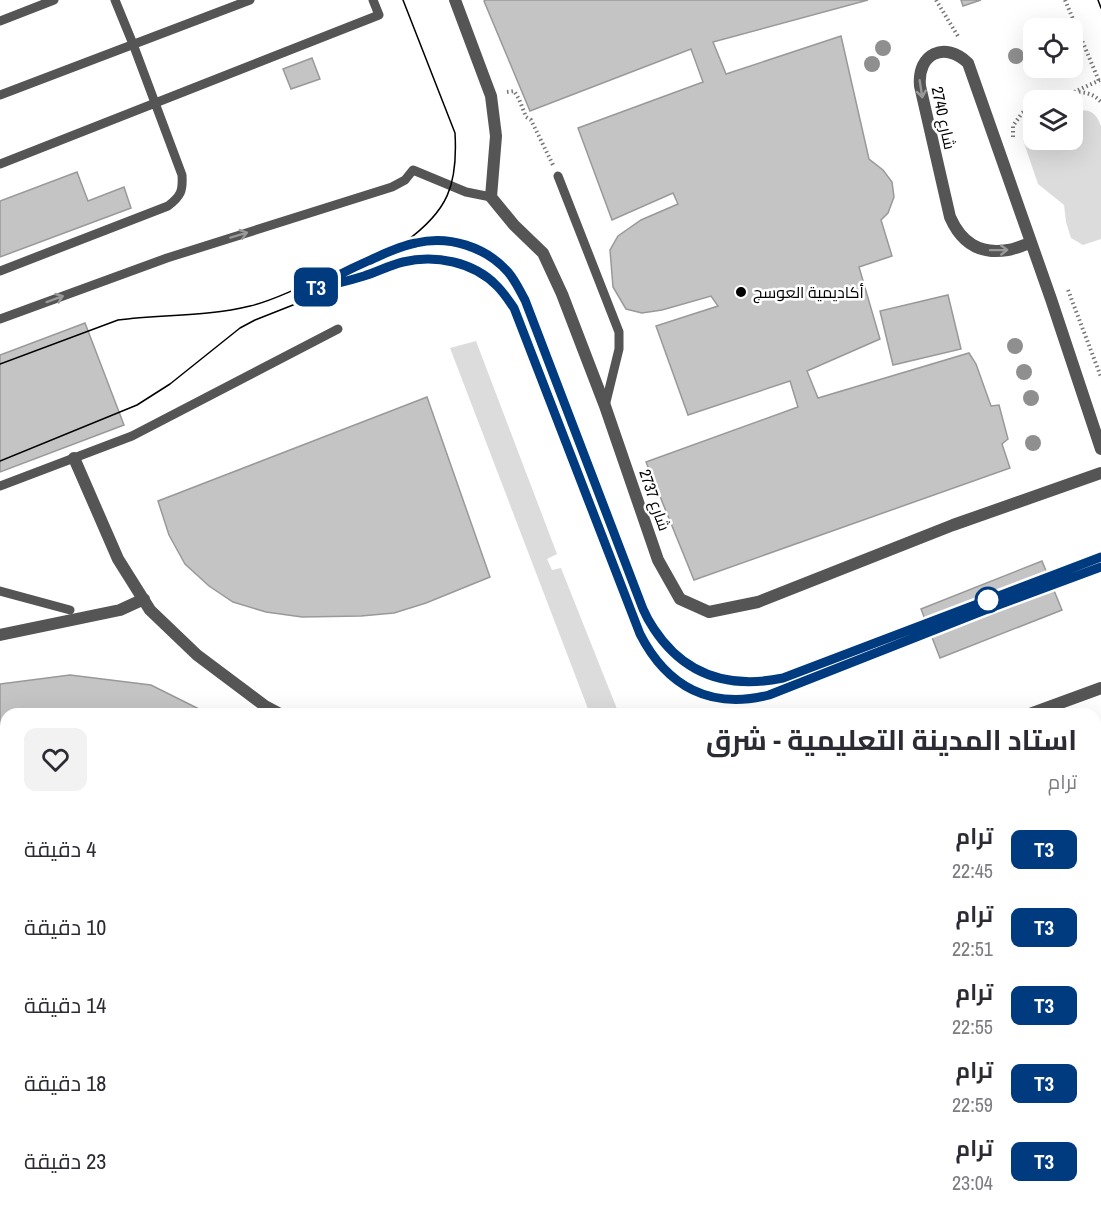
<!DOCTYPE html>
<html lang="ar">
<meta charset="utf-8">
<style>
:root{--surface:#fff;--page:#f2f2f3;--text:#2b2b33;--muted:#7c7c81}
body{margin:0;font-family:"Archivo Narrow",Cairo,sans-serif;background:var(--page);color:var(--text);direction:rtl;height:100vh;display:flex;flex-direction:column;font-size:22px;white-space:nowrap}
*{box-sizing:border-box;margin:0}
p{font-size:20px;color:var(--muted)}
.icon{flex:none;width:33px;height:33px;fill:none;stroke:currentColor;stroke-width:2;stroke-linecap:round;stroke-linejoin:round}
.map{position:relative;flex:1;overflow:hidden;direction:ltr}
.panel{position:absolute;left:0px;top:708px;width:1101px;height:504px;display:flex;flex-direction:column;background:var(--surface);border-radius:18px 18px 0 0;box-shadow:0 6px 24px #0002;direction:rtl}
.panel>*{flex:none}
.badge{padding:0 12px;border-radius:9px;font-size:21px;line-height:39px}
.tools{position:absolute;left:1023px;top:18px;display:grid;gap:12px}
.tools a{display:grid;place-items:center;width:60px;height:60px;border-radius:12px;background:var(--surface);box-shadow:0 6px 24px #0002;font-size:30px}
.map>.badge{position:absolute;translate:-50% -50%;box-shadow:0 0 0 3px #fff}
.round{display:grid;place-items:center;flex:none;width:63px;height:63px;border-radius:12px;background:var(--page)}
.summary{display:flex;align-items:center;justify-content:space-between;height:102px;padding:0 24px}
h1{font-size:28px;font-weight:700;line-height:45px}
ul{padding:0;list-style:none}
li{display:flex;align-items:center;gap:18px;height:78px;padding:0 24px}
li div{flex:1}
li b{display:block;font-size:22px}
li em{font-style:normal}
li .badge{min-width:66px;font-weight:700;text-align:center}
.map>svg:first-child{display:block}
</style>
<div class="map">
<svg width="1101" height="1212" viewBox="0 0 1101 1212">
<rect width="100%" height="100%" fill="#fff"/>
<path fill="#dcdcdc" d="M1073,110C1089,110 1095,110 1101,126V239L1083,245L1071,238L1066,222L1064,205L1038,184L1023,140L1027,128L1033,123L1034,140H1072Z
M476,341L557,554L547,559L552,570L561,568L619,714H590L450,348Z
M70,675L151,685L209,714H6V1206H431V1212H0V684Z"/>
<path fill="#c4c4c4" stroke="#999" stroke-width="1.5" d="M486,0H868L713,42L726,74L841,36L869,159L883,170L892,182L894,197L888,213L881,220L892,256L859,267L880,339L807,371L818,398L969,353L976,364L991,406L999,405L1008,439L1002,444L1010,468L694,580L646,462L798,407L790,381L688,415L656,326L718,306L711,296L662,310L642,313L626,309L613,287L610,250L618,236L641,220L678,204L673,193L612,220L578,128L703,82L691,49L530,111L484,1Z
M961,0H981L963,6Z
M312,58L320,79L291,89L283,69Z
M77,172L88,201L124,187L131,208L0,257V201Z
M948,295L961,349L893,365L880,311Z
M85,323L124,425L0,472V355Z
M427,397L490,577L426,603L394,613L361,616L302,617L266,612L233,602L209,586L185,564L169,535L158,501Z
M1042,561L1062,610L940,658L921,609Z
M70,675L151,685L209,714H6V884L0,886V684Z
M250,1206H431L432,1209L431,1212H252Z
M699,1206H980L982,1212H697Z"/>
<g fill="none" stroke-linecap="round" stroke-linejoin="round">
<path stroke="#777" stroke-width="4" stroke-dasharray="1.5 3" stroke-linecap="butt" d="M936,0L959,38
M1065,0L1099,81
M507,92L514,91L519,99L526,117L531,120L553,165
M1074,92L1100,80
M1044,100C1062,94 1086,85 1101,102
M1013,137V126L1022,113L1034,104
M1068,290L1101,377
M682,1212L684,1206"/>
<path stroke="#555" stroke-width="9" d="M0,21L54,0
M0,95L250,0
M0,164L379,15L373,0
M558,176L619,332V349L605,406
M0,271L168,206C181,196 183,191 182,175L133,44L115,0
M0,319L167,258L392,187L405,180L413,170L466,192L491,197
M0,486L132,436L338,329
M0,591L70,610
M1095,865L1101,863
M1095,925L1101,940
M1095,988L1101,986
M1095,1104L1101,1119
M1071,1206L1073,1212"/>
<path stroke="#555" stroke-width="12" d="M74,458L118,559L150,610L197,655L265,706L280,714
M0,635L120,610L144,599
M1030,714L1101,688
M458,1212L460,1206"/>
<path stroke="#555" stroke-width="12" d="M455,0L491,96L496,136L491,197L514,225L543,253L562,294L605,406L658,560L680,599L709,612L758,602L953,525L1101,473
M1031,243C1023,245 1015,249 1008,250C979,255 961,242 950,217L920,86C917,53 945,41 968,63L1051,299L1101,449"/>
<path stroke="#000" stroke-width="1.5" d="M403,0L455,133C458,185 448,211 405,242
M1098,0L1101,8
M0,364L118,320C162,314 206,317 250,306C268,302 284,294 301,287C321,279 342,272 361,264C380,257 397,246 417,242C450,236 487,247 509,272C515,280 520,291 525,300L643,609C646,615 650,623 654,629C684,675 731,689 783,677L964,609
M0,461L137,405L170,384L240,328L255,320L402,262L419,260L437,259L454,262L483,275L497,286L514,308L640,635C667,687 711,710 769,695L990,608L1101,567
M1039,580L1101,557"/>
</g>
<g fill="#8f8f8f">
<circle cx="883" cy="48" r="8"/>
<circle cx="1016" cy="56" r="8"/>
<circle cx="872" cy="64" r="8"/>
<circle cx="1015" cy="346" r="8"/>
<circle cx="1024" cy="372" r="8"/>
<circle cx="1031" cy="398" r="8"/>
<circle cx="1033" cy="443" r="8"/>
</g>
<defs><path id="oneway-shaft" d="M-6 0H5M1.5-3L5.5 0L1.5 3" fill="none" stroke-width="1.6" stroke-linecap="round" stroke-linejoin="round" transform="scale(1.5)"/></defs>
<g stroke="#999">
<use href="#oneway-shaft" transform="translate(921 89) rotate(81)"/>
<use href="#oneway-shaft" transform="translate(239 235) rotate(-17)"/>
<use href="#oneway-shaft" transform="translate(999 250) rotate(-1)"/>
<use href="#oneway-shaft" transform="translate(55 299) rotate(-20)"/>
</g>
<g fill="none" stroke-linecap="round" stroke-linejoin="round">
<g stroke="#fff" stroke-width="14">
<path id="line" d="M1101,557L783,678C730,689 685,676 654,629C650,623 646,616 643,609L525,300C520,291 515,280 508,272C486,247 449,235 416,243C399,246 384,254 368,261C350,269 332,278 315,288C331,285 348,281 364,276C377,272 390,265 403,262C435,254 474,262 497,286C504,293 509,301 514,308L640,634C667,687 711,710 769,695L990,608L1101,567"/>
</g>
<use href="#line" stroke="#003b80" stroke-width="9"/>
</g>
<circle fill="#000" stroke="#fff" stroke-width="2" cx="741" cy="292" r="6"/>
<circle fill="#fff" stroke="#003b80" stroke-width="3" cx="988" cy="600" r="12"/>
<g text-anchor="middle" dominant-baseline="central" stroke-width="5" stroke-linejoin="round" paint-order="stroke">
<g font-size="16" fill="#000" stroke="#fff">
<text transform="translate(944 118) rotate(78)">شارع 2740</text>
<text transform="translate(655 500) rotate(71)">شارع 2737</text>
</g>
<g font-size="16" fill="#000" stroke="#fff" text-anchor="start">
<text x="753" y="292">أكاديمية العوسج</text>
</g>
</g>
</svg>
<div class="tools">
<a><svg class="icon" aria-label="locate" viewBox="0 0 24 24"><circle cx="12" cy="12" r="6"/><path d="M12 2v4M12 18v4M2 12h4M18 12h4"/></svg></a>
<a><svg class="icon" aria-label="layers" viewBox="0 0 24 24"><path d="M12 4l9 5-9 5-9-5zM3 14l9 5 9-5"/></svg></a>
</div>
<b class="badge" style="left:316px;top:287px;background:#003b80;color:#fff">T3</b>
<section class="panel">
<div class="summary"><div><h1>استاد المدينة التعليمية - شرق</h1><p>ترام</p></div><a class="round"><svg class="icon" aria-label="heart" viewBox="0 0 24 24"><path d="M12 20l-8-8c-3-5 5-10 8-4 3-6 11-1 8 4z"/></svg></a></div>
<ul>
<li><span class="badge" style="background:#003b80;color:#fff">T3</span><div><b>ترام</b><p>22:45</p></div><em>4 دقيقة</em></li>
<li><span class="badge" style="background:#003b80;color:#fff">T3</span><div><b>ترام</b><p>22:51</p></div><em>10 دقيقة</em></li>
<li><span class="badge" style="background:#003b80;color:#fff">T3</span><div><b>ترام</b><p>22:55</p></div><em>14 دقيقة</em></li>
<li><span class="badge" style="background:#003b80;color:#fff">T3</span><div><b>ترام</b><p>22:59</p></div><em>18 دقيقة</em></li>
<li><span class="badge" style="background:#003b80;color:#fff">T3</span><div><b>ترام</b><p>23:04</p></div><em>23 دقيقة</em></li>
</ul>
</section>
</div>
